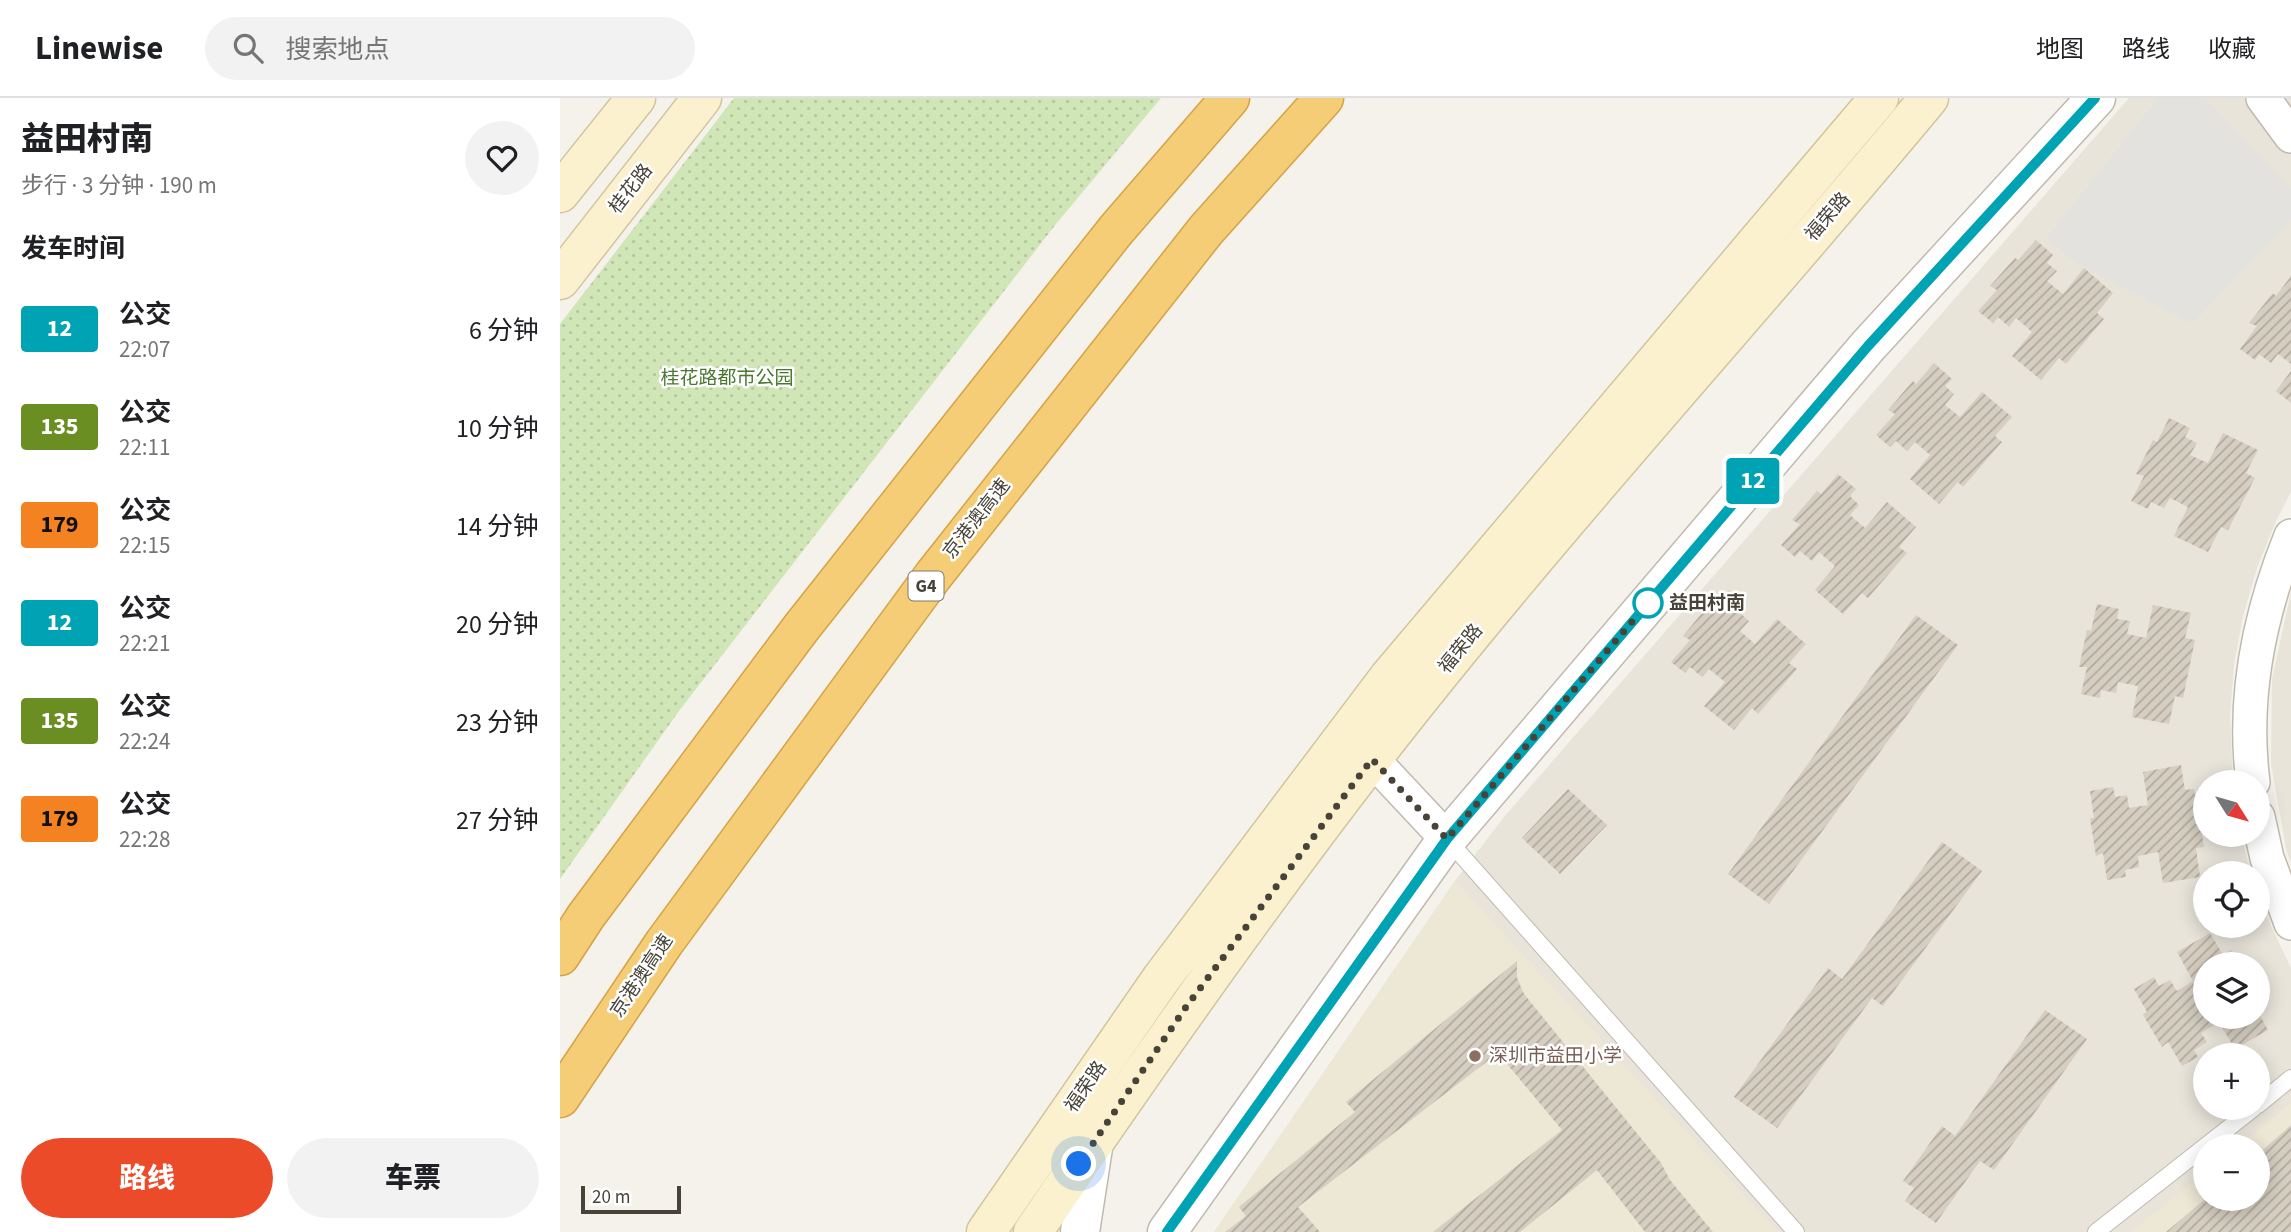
<!DOCTYPE html>
<html lang="zh">
<meta charset="utf-8">
<style>
:root{--surface:#fff;--page:#f2f2f2;--text:#202124;--muted:#757577;--line:#e0e0e0;--accent:#ec4b2a}
body{margin:0;font-family:"Source Sans 3","Noto Sans SC",sans-serif;background:var(--page);color:var(--text);height:100vh;display:flex;flex-direction:column;font-size:26px;white-space:nowrap}
*{box-sizing:border-box;margin:0}
p{font-size:23px;color:var(--muted)}
.icon{flex:none;width:38px;height:38px;fill:none;stroke:currentColor;stroke-width:2;stroke-linecap:round;stroke-linejoin:round}
.map{position:relative;flex:1;overflow:hidden}
.details{display:flex;flex-direction:column;background:var(--surface);width:560px}
.details>*{flex:none}
.badge{padding:0 14px;border-radius:5px;font-size:24px;line-height:46px}
.needle{width:46px;rotate:127deg}
.controls{position:absolute;left:1633px;top:672px;display:grid;gap:14px}
.controls a{display:grid;place-items:center;width:77px;height:77px;border-radius:50%;background:var(--surface);box-shadow:0 4px 18px #0003;font-size:35px}
.scale{position:absolute;left:21px;bottom:18px;width:100px;box-sizing:border-box;padding-left:7px;border:4px solid #484339;border-top:0;font-size:19px;line-height:24px;white-space:nowrap;color:#484339;-webkit-text-stroke:5px #fff;paint-order:stroke}
.you{position:absolute;width:35px;height:35px;margin:-18px;border:5px solid #fff;border-radius:50%;background:#1a73e8;box-shadow:0 0 0 10px #1a73e833}
.map>.badge{position:absolute;translate:-50% -50%;box-shadow:0 0 0 4px #fff}
h2{padding:0 21px;font-size:26px;line-height:63px}
.round{display:grid;place-items:center;flex:none;width:74px;height:74px;border-radius:37px;background:var(--page)}
.overview{display:flex;align-items:center;justify-content:space-between;height:119px;padding:0 21px}
h1{font-size:33px;font-weight:800;line-height:52px}
.action{display:flex;gap:14px;margin-top:auto;padding:14px 21px}
.action a{flex:1;height:80px;border-radius:42px;background:var(--accent);color:#fff;font-size:28px;font-weight:800;line-height:80px;text-align:center}
.action a+a{background:var(--page);color:var(--text)}
ul{padding:0;list-style:none}
li{display:flex;align-items:center;gap:21px;height:98px;padding:0 21px}
li div{flex:1}
li b{display:block;font-size:26px}
li em{font-style:normal}
li .badge{min-width:77px;font-weight:700;text-align:center}
header{display:flex;align-items:center;gap:42px;box-sizing:border-box;height:98px;padding:0 35px;background:var(--surface);border-bottom:2px solid var(--line)}
header strong{font-size:33px}
nav{display:flex;gap:38px;margin-inline-start:auto;font-size:24px}
.search{width:490px;height:63px;background:var(--page);display:flex;align-items:center;gap:18px;box-sizing:border-box;padding:0 24px;border-radius:38px;color:var(--muted);font-size:26px}
main{display:flex;flex:1;min-height:0}
.map>svg:first-child{display:block}
</style>
<header>
<strong>Linewise</strong>
<div class="search"><svg class="icon" aria-label="search" viewBox="0 0 24 24"><circle cx="10" cy="10" r="6"/><path d="M15 15l6 6"/></svg>搜索地点</div>
<nav><a>地图</a><a>路线</a><a>收藏</a></nav>
</header>
<main>
<section class="details">
<div class="overview"><div><h1>益田村南</h1><p>步行 · 3 分钟 · 190 m</p></div><a class="round"><svg class="icon" aria-label="heart" viewBox="0 0 24 24"><path d="M12 20l-8-8c-3-5 5-10 8-4 3-6 11-1 8 4z"/></svg></a></div>
<h2>发车时间</h2>
<ul>
<li><span class="badge" style="background:#00a3b4;color:#fff">12</span><div><b>公交</b><p>22:07</p></div><em>6 分钟</em></li>
<li><span class="badge" style="background:#6b8e23;color:#fff">135</span><div><b>公交</b><p>22:11</p></div><em>10 分钟</em></li>
<li><span class="badge" style="background:#f58220;color:#111">179</span><div><b>公交</b><p>22:15</p></div><em>14 分钟</em></li>
<li><span class="badge" style="background:#00a3b4;color:#fff">12</span><div><b>公交</b><p>22:21</p></div><em>20 分钟</em></li>
<li><span class="badge" style="background:#6b8e23;color:#fff">135</span><div><b>公交</b><p>22:24</p></div><em>23 分钟</em></li>
<li><span class="badge" style="background:#f58220;color:#111">179</span><div><b>公交</b><p>22:28</p></div><em>27 分钟</em></li>
</ul>
<div class="action"><a>路线</a><a>车票</a></div>
</section>
<div class="map">
<svg width="1731" height="1134" viewBox="0 0 1731 1134">
<defs>
<pattern id="grass-dots" width="8" height="8" patternUnits="userSpaceOnUse" patternTransform="scale(1.75)"><rect width="8" height="8" fill="#d0e6b7"/><path d="M2 2h.1M6 6h.1" fill="none" stroke="#b4c69e" stroke-width="1.8" stroke-linecap="round"/></pattern>
<pattern id="building-hatch" width="6" height="6" patternUnits="userSpaceOnUse" patternTransform="scale(1.75)"><rect width="6" height="6" fill="#d6cec1"/><path d="M-1 1l2-2M0 6l6-6M5 7l2-2" fill="none" stroke="#b0a99e"/></pattern>
</defs>
<rect width="100%" height="100%" fill="#f5f2eb"/>
<path fill="#e8e4da" fill-rule="evenodd" d="M1569,0H1731V394L1716,423L1697,470L1683,518L1674,567L1670,617L1673,684H1645V737H1681L1691,775H1645V828H1698V795L1704,813L1731,870V1134H654L895,783L944,719ZM1645,866H1698V919H1645ZM1645,957H1698V1010H1645ZM1645,1048H1698V1101H1645Z
M1731,494V765L1726,750L1711,666L1712,581Z"/>
<path fill="#ede7d6" d="M895,783L1218,1134H654Z
M1731,1005V1134H1571L1645,1074V1101H1698V1048H1678Z"/>
<path fill="url(#grass-dots)" d="M174,0H601L496,126L119,613L0,781V226Z"/>
<path fill="#e4e2df" d="M1598,0H1645L1731,91V121L1632,226L1516,165L1486,140Z"/>
<path fill="url(#building-hatch)" d="M1476,142L1493,157L1487,165L1497,173L1487,183L1503,196L1524,170L1553,195L1537,215L1544,221L1506,266L1499,260L1481,282L1452,258L1472,234L1456,220L1449,229L1438,219L1433,225L1418,213L1437,192L1430,188L1455,160L1458,162Z
M1731,178V266L1718,256L1711,265L1699,256L1695,262L1680,251L1697,228L1689,225L1713,195L1716,198Z
M1374,265L1392,281L1385,288L1394,296L1385,307L1400,319L1422,294L1452,319L1435,338L1442,344L1403,389L1398,384L1379,406L1350,381L1370,357L1355,344L1347,353L1336,343L1330,349L1316,337L1335,316L1328,312L1353,283L1356,286Z
M1731,273V305L1716,293Z
M1609,320L1630,330L1625,339L1637,345L1630,357L1648,365L1663,335L1698,352L1686,375L1695,380L1668,432L1661,429L1648,454L1614,438L1628,409L1610,400L1604,410L1591,404L1588,411L1571,403L1584,378L1576,376L1593,342L1597,344Z
M1278,376L1296,391L1290,398L1299,407L1290,417L1305,430L1327,404L1356,429L1339,449L1347,455L1308,500L1302,495L1283,516L1255,492L1275,468L1259,454L1252,463L1240,453L1235,459L1221,447L1240,426L1232,422L1257,393L1261,396Z
M1169,492L1186,507L1180,515L1189,523L1180,533L1195,546L1217,521L1246,546L1229,565L1237,571L1198,616L1192,610L1174,632L1144,608L1165,584L1149,571L1142,579L1130,569L1125,575L1111,564L1130,542L1123,538L1147,509L1150,513Z
M1537,506L1559,511L1557,521L1570,523L1567,536L1586,540L1593,507L1631,515L1625,540L1635,542L1623,600L1615,598L1609,626L1572,619L1578,588L1558,584L1556,595L1541,592L1540,600L1521,596L1527,569H1519L1527,532L1531,533Z
M1356,517L1398,547L1209,806L1168,776Z
M1621,667L1625,692L1634,691L1644,749L1636,750L1640,779L1603,785L1598,754L1578,758L1579,769L1565,772L1566,779L1547,782L1543,755L1536,758L1530,720H1534L1530,693L1553,689L1555,699L1567,697L1569,710L1588,707L1583,674Z
M1008,691L1047,727L1000,776L962,740Z
M1382,744L1422,773L1323,908L1312,900L1217,1030L1174,999L1268,870L1282,881Z
M1650,835L1663,857L1671,852L1679,866H1645V919H1698V914L1708,932L1675,951L1659,924L1641,935L1647,944L1634,952L1638,959L1622,968L1608,944L1602,949L1583,917L1587,914L1574,891L1594,879L1599,888L1610,882L1617,893L1633,883L1617,854Z
M957,863V880L964,896L1101,1065L1110,1082L1153,1134H1085L1037,1072L960,1134H873L1002,1032L938,955L738,1109L760,1134H665L686,1118L679,1109L795,1014L786,1004Z
M1485,912L1527,941L1434,1072L1420,1063L1376,1125L1345,1103L1354,1090L1343,1083L1382,1028L1395,1038Z
M1731,1027V1134H1606L1645,1101H1698V1056Z"/>
<g fill="none" stroke-linecap="round" stroke-linejoin="round">
<g stroke="#c0baae" stroke-width="18">
<path id="service" d="M887,741L1236,1134
M1698,1007L1731,980
M1536,1134L1694,1010"/>
</g>
<g stroke="#c0baae" stroke-width="36">
<path id="minor" d="M1703,0L1731,38
M812,661L887,741
M1693,684C1682,599 1699,517 1731,438
M1698,719L1707,760L1731,825"/>
</g>
<g stroke="#c0baae" stroke-width="41">
<path id="tertiary" d="M520,1134L534,1043
M607,1134L887,741L1308,248L1536,0"/>
</g>
<g stroke="#d1c59e" stroke-width="41">
<path id="secondary" d="M0,95L76,0
M0,182L142,0
M426,1134L601,881L829,579L1319,0
M473,1134C582,973 693,815 812,661C988,434 1185,222 1369,0"/>
</g>
<g stroke="#d4a345" stroke-width="41">
<path id="motorway" d="M0,858L26,818L241,530L556,132L670,0
M0,1000L104,845L373,478L646,132L764,0"/>
</g>
<use href="#service" stroke="#fff" stroke-width="16"/>
<use href="#minor" stroke="#fff" stroke-width="33"/>
<use href="#tertiary" stroke="#fff" stroke-width="38"/>
<use href="#secondary" stroke="#fbf1ce" stroke-width="38"/>
<use href="#motorway" stroke="#f5cd76" stroke-width="38"/>
</g>
<g fill="none" stroke-linecap="round" stroke-linejoin="round">
<g stroke="#fff" stroke-width="16">
<path id="line" d="M607,1134L887,741L1308,248L1535,0"/>
</g>
<use href="#line" stroke="#00a3b4" stroke-width="10"/>
<path stroke="#484339" stroke-width="7" stroke-dasharray="0 12.6" d="M519,1066L626,909L812,661L887,741L1088,505"/>
</g>
<circle fill="#fff" stroke="#00a3b4" stroke-width="3.5" cx="1088" cy="505" r="14"/>
<circle fill="#8d6e63" stroke="#fff" stroke-width="2.5" cx="915" cy="958" r="7"/>
<g text-anchor="middle" dominant-baseline="central" stroke-width="5" stroke-linejoin="round" paint-order="stroke">
<rect fill="#fff" stroke="#7f7b74" stroke-width="2" x="348.5" y="473.5" width="35" height="29" rx="5"/>
<g font-size="18" font-weight="bold" fill="#484339">
<text x="366" y="488">G4</text>
</g>
<g font-size="19" fill="#484339" stroke="#fff">
<text transform="translate(71 91) rotate(-52)">桂花路</text>
<text transform="translate(1268 119) rotate(-49)">福荣路</text>
<text transform="translate(417 421) rotate(-52)">京港澳高速</text>
<text transform="translate(901 551) rotate(-51)">福荣路</text>
<text transform="translate(82 878) rotate(-56)">京港澳高速</text>
<text transform="translate(526 989) rotate(-55)">福荣路</text>
</g>
<g font-size="19" fill="#49772f" stroke="#fff">
<text x="167" y="280">桂花路都市公园</text>
</g>
<g font-size="19" font-weight="bold" fill="#484339" stroke="#fff" text-anchor="start">
<text x="1109" y="505">益田村南</text>
</g>
<g font-size="19" fill="#785e54" stroke="#fff" text-anchor="start">
<text x="929" y="958">深圳市益田小学</text>
</g>
</g>
</svg>
<div class="controls">
<a><svg class="needle" viewBox="-14 -14 28 28"><path d="M0-13l5 13h-10z" fill="#e53935"/><path d="M0 13l5-13h-10z" fill="#757577"/></svg></a>
<a><svg class="icon" aria-label="locate" viewBox="0 0 24 24"><circle cx="12" cy="12" r="6"/><path d="M12 2v4M12 18v4M2 12h4M18 12h4"/></svg></a>
<a><svg class="icon" aria-label="layers" viewBox="0 0 24 24"><path d="M12 4l9 5-9 5-9-5zM3 14l9 5 9-5"/></svg></a>
<a>+</a>
<a>−</a>
</div>
<div class="scale">20 m</div>
<div class="you" style="left:519px;top:1066px"></div>
<b class="badge" style="left:1193px;top:383px;background:#00a3b4;color:#fff">12</b>
</div>
</main>
